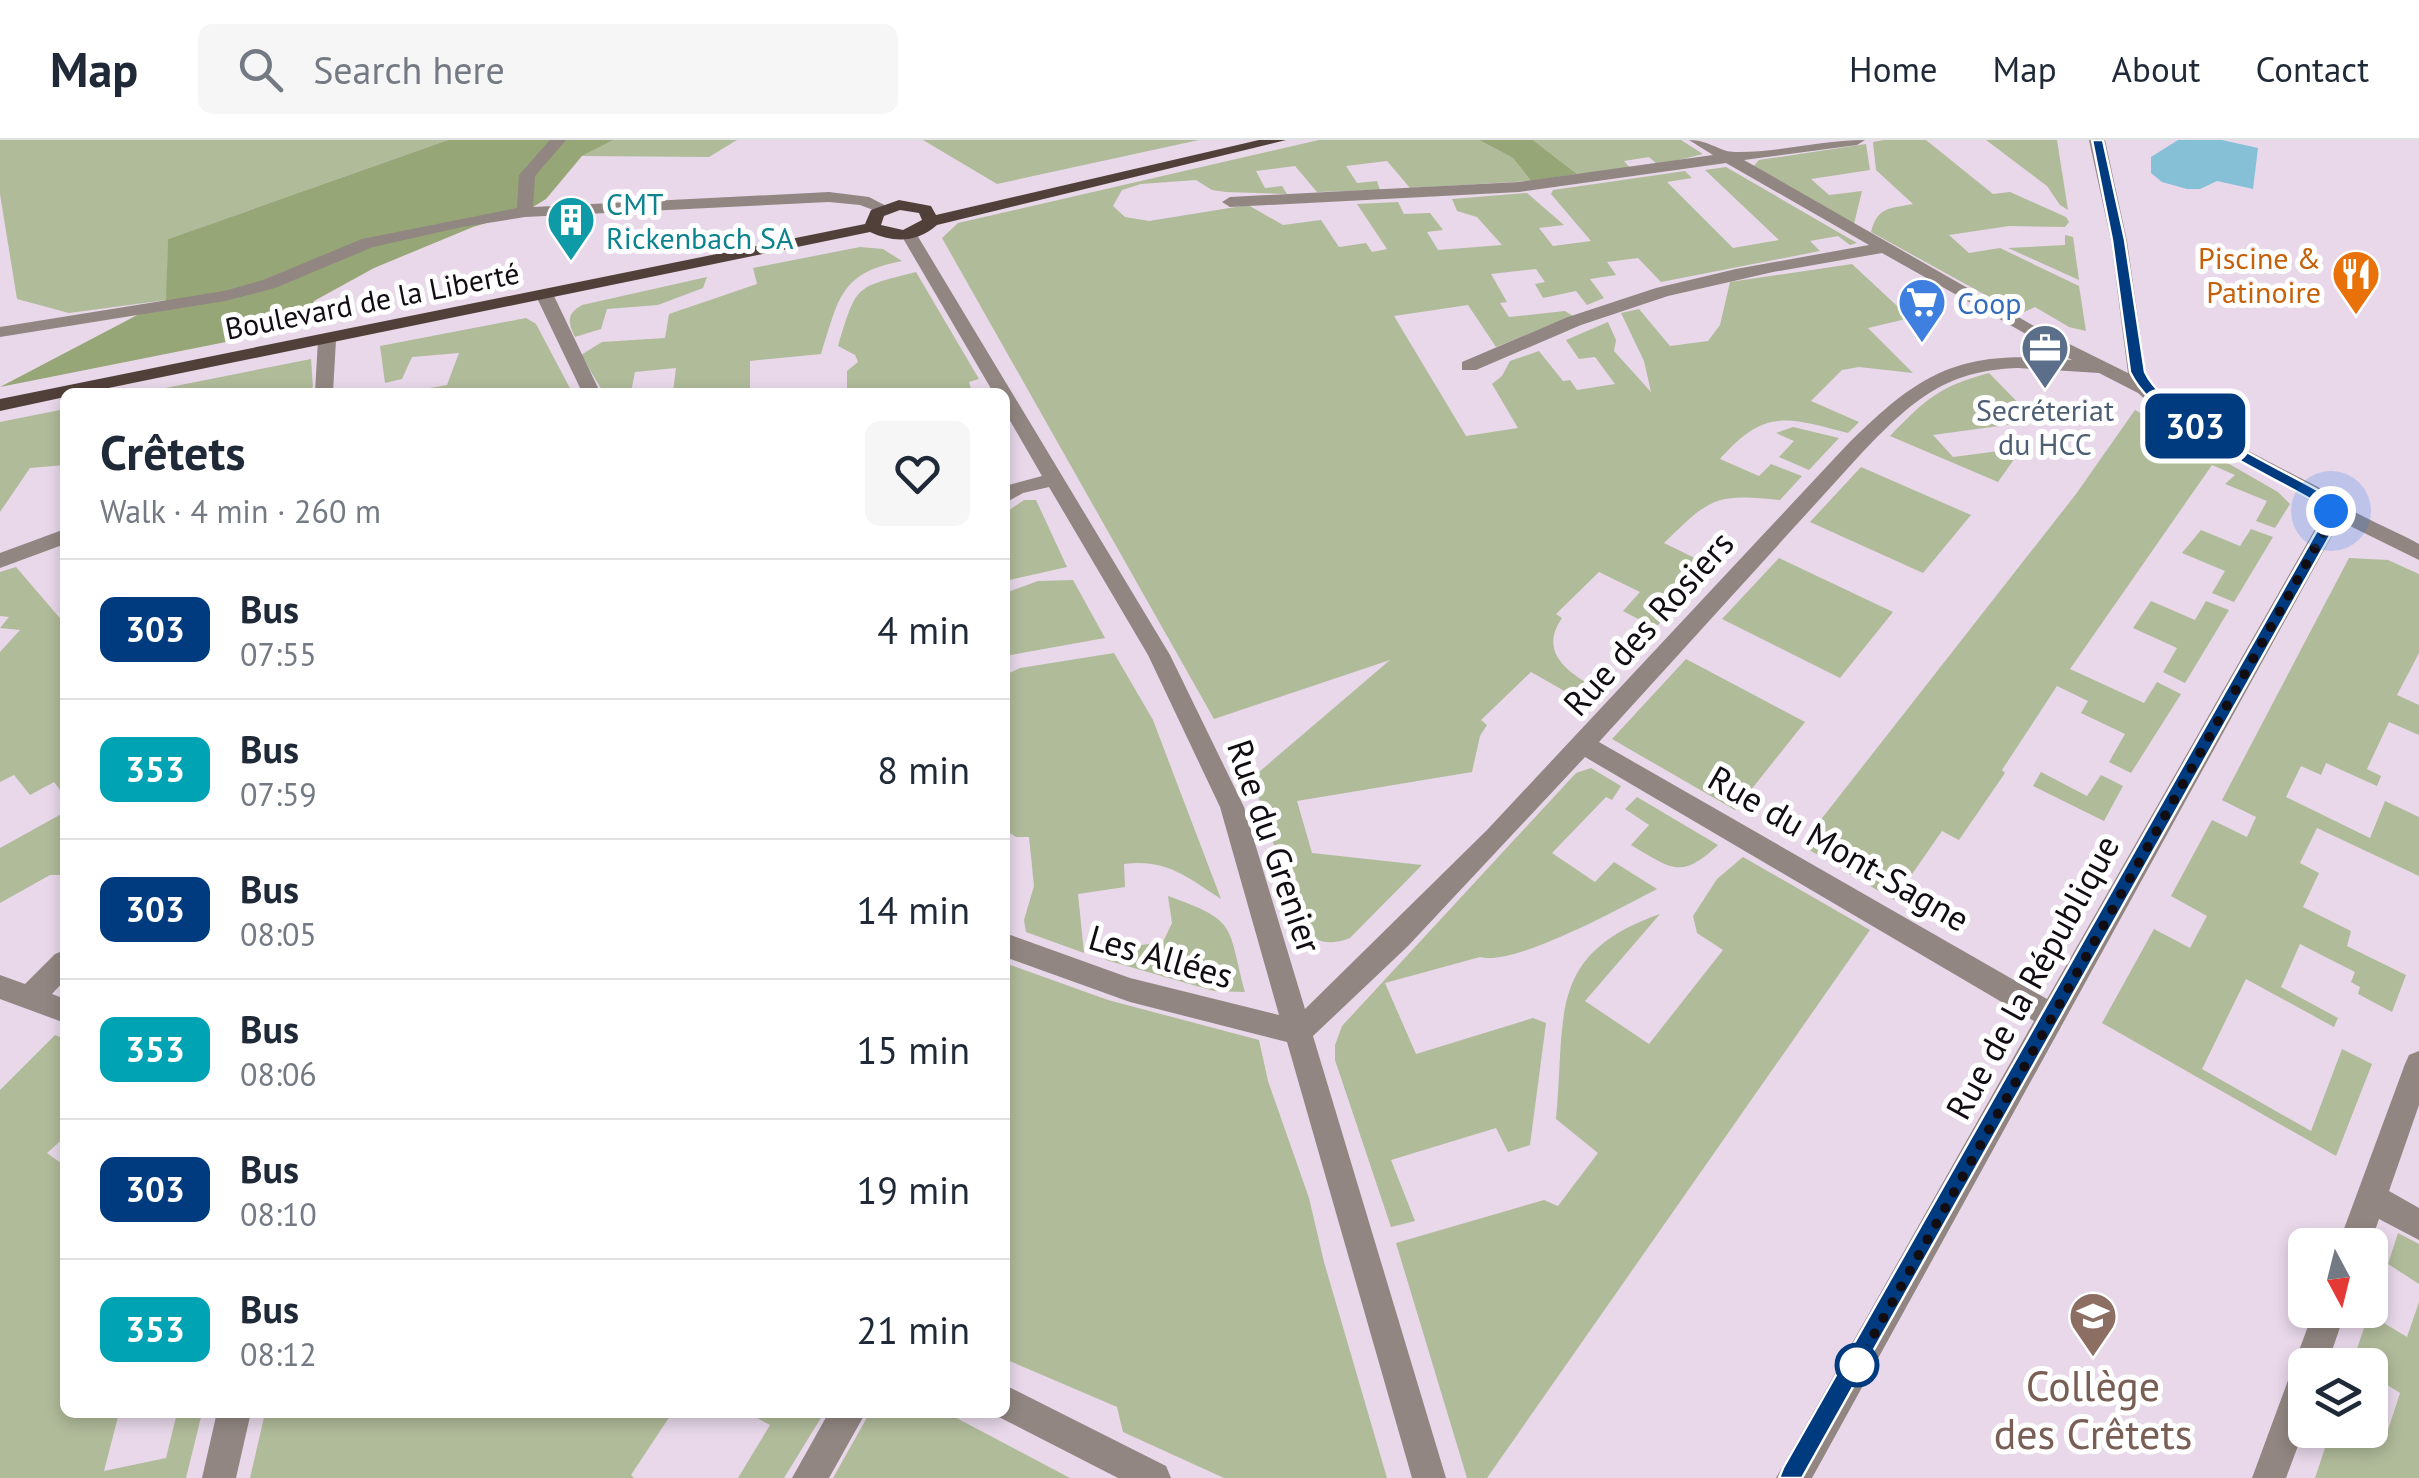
<!DOCTYPE html>
<meta charset="utf-8">
<style>
:root{--surface:#fff;--page:#f6f6f7;--text:#1f2937;--muted:#747a83;--line:#e0e1e3}
body{margin:0;font-family:"PT Sans",sans-serif;background:var(--page);color:var(--text);height:100vh;display:flex;flex-direction:column;font-size:38px;white-space:nowrap}
*{box-sizing:border-box;margin:0}
p{font-size:32px;color:var(--muted)}
.icon{flex:none;width:55px;height:55px;fill:none;stroke:currentColor;stroke-width:2;stroke-linecap:round;stroke-linejoin:round}
.map{position:relative;flex:1;overflow:hidden}
.side{position:absolute;left:60px;top:248px;width:950px;height:1030px;display:flex;flex-direction:column;background:var(--surface);border-radius:15px;box-shadow:0 5px 15px #0003}
.side>*{flex:none}
.badge{padding:0 20px;border-radius:15px;font-size:35px;line-height:65px}
.needle{width:65px;rotate:173deg}
.buttons{position:absolute;left:2288px;top:1088px;display:grid;gap:20px}
.buttons a{display:grid;place-items:center;width:100px;height:100px;border-radius:15px;background:var(--surface);box-shadow:0 5px 15px #0003;font-size:50px}
.you{position:absolute;width:50px;height:50px;margin:-25px;border:8px solid #fff;border-radius:50%;background:#1a73e8;box-shadow:0 0 0 15px #1a73e833}
.map>.badge{position:absolute;translate:-50% -50%;box-shadow:0 0 0 5px #fff}
.round{display:grid;place-items:center;flex:none;width:105px;height:105px;border-radius:15px;background:var(--page)}
.headline{display:flex;align-items:center;justify-content:space-between;height:170px;padding:0 40px}
h1{font-size:48px;font-weight:600;line-height:75px}
ul{padding:0;list-style:none}
li{display:flex;align-items:center;gap:30px;height:140px;padding:0 40px;border-top:2px solid var(--line)}
li div{flex:1}
li b{display:block;font-size:38px}
li em{font-style:normal}
li .badge{min-width:110px;font-weight:700;text-align:center}
header{display:flex;align-items:center;gap:60px;box-sizing:border-box;height:140px;padding:0 50px;background:var(--surface);border-bottom:2px solid var(--line)}
header strong{font-size:48px}
nav{display:flex;gap:55px;margin-inline-start:auto;font-size:35px}
.search{width:700px;height:90px;background:var(--page);display:flex;align-items:center;gap:25px;box-sizing:border-box;padding:0 35px;border-radius:15px;color:var(--muted);font-size:38px}
.map>svg:first-child{display:block}
</style>
<header>
<strong>Map</strong>
<div class="search"><svg class="icon" aria-label="search" viewBox="0 0 24 24"><circle cx="10" cy="10" r="6"/><path d="M15 15l6 6"/></svg>Search here</div>
<nav><a>Home</a><a>Map</a><a>About</a><a>Contact</a></nav>
</header>
<div class="map">
<svg width="2419" height="1338" viewBox="0 0 2419 1338">
<rect width="100%" height="100%" fill="#e8d8ea"/>
<path fill="#b0bb9a" d="M0,0H448L168,99L167,160L69,173L17,159L0,54Z
M614,0H737L709,17L582,16Z
M923,0H1199L997,44Z
M1319,0H1479L1513,18L1531,41L1410,48L1387,21L1346,26L1357,43L1377,41L1380,50L1317,52L1295,26L1256,31L1265,48L1282,46L1287,54L1226,52L1212,50L1196,40L1141,44L1122,50L1113,66L1125,77L1149,81L1248,65L1283,85L1321,80L1339,107L1366,103L1372,112L1387,109L1357,64L1398,62L1404,74L1430,73L1443,90L1427,92L1438,110L1502,105L1477,77L1457,71L1452,59L1527,53L1564,85L1539,88L1553,106L1591,101L1551,54L1553,50L1685,31L1692,38L1667,42L1733,108L1779,100L1705,30L1726,27L1857,103L1850,105L1838,96L1810,101L1820,111L1661,142L1638,118L1607,122L1616,135L1590,139L1604,158L1587,165L1576,151L1543,158L1535,144L1545,142L1536,129L1491,134L1507,162L1500,163L1509,177L1565,171L1573,176L1496,207L1468,165L1394,176L1466,296L1518,288L1492,244L1502,236L1510,221L1539,211L1563,241L1570,240L1577,250L1615,244L1595,217L1579,219L1566,200L1608,182L1616,200L1614,211L1651,252L1644,221L1621,173L1639,169L1670,206L1708,201L1720,185L1730,142L1852,124L1910,178L1868,188L1913,233L1859,227L1842,230L1811,261L1859,282L1848,293C1787,277 1765,268 1720,319L1759,336L1771,324L1802,336L1780,360C1715,353 1710,358 1664,403L1715,428L1655,488L1623,471L1640,452L1599,432L1556,474L1562,478C1541,508 1561,528 1589,544L1575,557L1531,532L1481,580L1487,585L1480,596L1472,632L1297,661L1312,713L1422,725L1350,798C1329,806 1317,803 1301,788L1252,638L1390,520L1214,579L942,98L958,83Z
M1533,0H1681L1703,14L1658,25L1649,17L1624,21L1631,29L1577,34Z
M1884,0H1926L1993,54L2010,52L2066,77L2069,82L2065,87L2009,86L1949,95L1969,113L2000,108L2079,146L2086,191L2069,187L2035,167L2020,174L1871,92C1878,66 1889,69 1913,64L1876,30L1873,2Z
M1986,0H2057L2068,70L2060,65L2047,46Z
M1866,4L1870,30L1811,39L1829,55L1862,51L1854,84L1753,27L1759,20Z
M2065,95L2073,97L2079,140L2008,108L2065,105Z
M860,107L883,109L902,121C839,133 839,159 821,214L750,221V252H673L676,228L635,232L631,252H603L581,215L602,202L665,198L669,174L757,144L753,128Z
M916,132L979,239L969,242L972,252H847V231L858,222L855,215L838,206C857,144 854,148 916,132Z
M707,137L703,148L658,165L607,169L601,189L575,197C568,183 566,174 582,165Z
M526,178L536,184L572,252H407L447,245L459,213L412,217L402,239L385,243L380,206Z
M311,219L313,247L305,252H145Z
M1989,233L2036,281L1933,295L1953,317L2022,308L1998,342L1890,296C1926,259 1938,247 1989,233Z
M65,269V325L30,328L0,372V282Z
M2135,270L2278,352L2290,364L2275,388L2256,381L2267,361L2225,344L2235,335L2212,325L2070,529L2144,563L2157,542L2181,554L2131,633L2109,622L2125,594L2081,573L2088,561L2057,546L2002,630L2005,633L1959,700L1942,691L1894,760L1801,705L2076,354Z
M1793,287L1839,298L1809,330L1779,317L1794,301L1776,293Z
M1861,327L1971,375L1923,433L1810,382Z
M1024,360H1036L1067,427L1005,441V373Z
M2251,389L2273,397L2234,462L2212,453L2225,431L2182,413L2201,390L2240,406Z
M1779,418L1893,472L1840,538L1722,479Z
M2349,418L2388,420L2419,434V513L2397,555L2419,565V595L2389,582L2367,629L2381,636L2377,646L2326,623L2321,635L2301,626L2286,657L2370,698L2385,661L2419,677V736L2317,688L2300,723L2319,733L2303,767L2351,791L2347,806L2406,835L2392,872L2358,854L2360,847L2351,842L2355,832L2300,804L2281,847L2338,878L2334,887L2246,839L2202,929L2311,991L2342,909L2372,924L2336,1016L2102,883L2154,789L2190,808L2207,776L2171,756L2212,680L2247,697L2256,677L2222,660Z
M16,427L65,484V656L54,642L30,655L14,635L0,642V512L20,490L0,488L9,477L0,476V432Z
M1073,440L1105,498L1005,516V453L1038,441Z
M2151,461L2195,480L2206,461L2229,470L2185,543L2163,532L2177,508L2133,488Z
M1114,513L1153,580L1221,759C1188,737 1165,718 1124,724L1125,747L1078,754L1084,813L1026,792L1024,780L1034,746L1029,697H1016L1005,690V535L1020,528Z
M1686,519L1805,582L1735,670L1612,599Z
M1591,628L1621,646L1612,660L1606,657L1552,713L1595,742L1614,722L1657,749C1622,767 1514,827 1480,817L1385,843L1416,914L1533,878L1546,883L1530,1005L1508,1012L1496,988L1391,1020L1415,1081L1391,1087L1335,920V905L1342,886L1576,633Z
M2041,632L2087,656L2101,635L2123,646L2104,681L2033,646Z
M1637,657L1718,705C1681,740 1672,729 1631,705L1649,685L1625,669Z
M65,672V735H50L0,763V708Z
M1743,717L1870,790L1487,1338H1467L1396,1103L1544,1060L1558,1066L1598,1013L1556,979C1566,876 1546,814 1660,774L1585,861L1649,904L1723,810L1697,793L1693,776L1717,739Z
M1168,756C1238,781 1227,784 1245,852L1214,851L1106,820L1105,810L1163,802L1172,783Z
M1005,823L1108,860L1259,900L1268,941L1309,1058L1324,1122L1387,1338H1224L1123,1292L1117,1267L1005,1219Z
M55,895L65,899V997L47,1013L65,1026V1272L119,1273L104,1331L166,1318L177,1273H202L186,1338H0V950Z
M2398,1093L2419,1104V1144L2388,1124Z
M2419,1162V1338H2315L2331,1290H2365L2384,1302L2400,1253L2370,1234V1225L2352,1223L2369,1174L2407,1197Z
M870,1272L947,1273L1070,1338H833Z
M265,1273V1272L672,1273L631,1335L634,1338H250Z
M748,1273H824L784,1338H738L770,1285Z"/>
<path fill="#97a676" d="M448,0H614L582,16L546,59L525,72L473,87L374,128L314,161L306,186L0,247L166,160L168,99Z
M1479,0H1533L1577,34L1531,41L1513,18Z"/>
<path fill="#86c0d7" d="M2178,0H2222L2258,8L2253,49L2217,41L2200,49H2187L2162,42L2151,33V17Z"/>
<g fill="none" stroke-linecap="round" stroke-linejoin="round">
<path fill="#918682" fill-rule="evenodd" d="M550,0H566L535,36L533,67L829,52L869,57L892,69L884,74L860,65L829,62L525,77L462,87L373,107L275,148L225,161L0,197V187L224,151L263,140L362,99L517,68L519,35Z
M1689,0C1709,0 1720,12 1735,12C1777,13 1821,0 1865,0L1857,5L1744,20L2041,190L2128,233L2111,101L2089,0H2105L2127,101L2146,233C2168,276 2278,325 2323,350C2343,371 2391,388 2419,404V420L2340,381L1812,1338H1776L2034,881L1585,617L1408,806L1313,896L1446,1338H1412L1287,902L1130,862L1005,817V793L1130,838L1279,875L1220,667L1148,515L1049,347L1023,353L1005,363V346L1042,336L1005,272V252H993L901,95L909,90L917,95L1170,515L1244,667L1305,869L1487,690L1845,307C1923,229 1961,209 2072,220L1882,113L1773,132L1668,156L1581,185L1476,230H1462V222L1568,177L1656,148L1736,129L1869,105L1726,23L1519,52L1230,67L1222,62L1230,57L1519,42L1713,15ZM2018,228L2099,233L2138,253L2164,276L2309,360L2322,377L2047,859L1599,602L1859,316C1909,264 1943,230 2018,228Z
M545,151L554,156L600,252H582L536,156Z
M327,195L336,200L333,252H315L318,200Z
M65,389V404L0,428V413Z
M65,810V840L52,854L65,859V883L0,859V835L25,844L55,814Z
M2419,911V965L2389,1051L2419,1068V1100L2379,1079L2370,1105H2338L2405,924L2409,915Z
M2314,1170H2346L2327,1225H2305V1287L2286,1338H2252Z
M1005,1245L1166,1326L1171,1338H1118L993,1274L1005,1272Z
M217,1272H251L236,1338H202Z
M829,1272H866L829,1338H792Z"/>
<path fill="#514039" fill-rule="evenodd" d="M1259,0H1286L937,85C917,103 893,103 870,92L89,252H65V257L0,271V259L865,84L871,70L899,60L931,66L936,75ZM900,70L919,73L922,80L903,90L881,85L884,76Z"/>
</g>
<path fill="#003b80" stroke="#fff" stroke-width="2.5" d="M2092,0H2103L2125,100L2145,232C2166,277 2276,326 2321,352L2333,362L2340,378L1802,1338H1779L1783,1328L2324,378L2321,368L2310,359C2260,330 2154,284 2130,232L2112,100Z"/>
<g fill="none" stroke-linecap="round" stroke-linejoin="round">
<path stroke="#120d13" stroke-width="10" stroke-dasharray="0 18" d="M1857,1225L2332,378L2331,371"/>
</g>
<defs>
<g id="building-pin" transform="scale(2.5)"><path d="M0 17L-7.5 6A9.5 9.5 0 1 1 7.5 6Z" fill="#0f9aa8" stroke="#fff"/><path d="M-4-6H4V6H1V3H-1V6H-4ZM-2.5-4.3h1.7v1.8h-1.7ZM.8-4.3h1.7v1.8H.8ZM-2.5-1h1.7V.8h-1.7ZM.8-1h1.7V.8H.8Z" fill="#fff"/></g>
<g id="restaurant-pin" transform="scale(2.5)"><path d="M0 17L-7.5 6A9.5 9.5 0 1 1 7.5 6Z" fill="#e8710a" stroke="#fff"/><path d="M-5-6h1v4h1v-4h1v4h1v-4h1v5L-1.5 .5V6h-2V.5L-5-1ZM5-6V6H3V1.5H1.5Q1.5-4 5-6Z" fill="#fff"/></g>
<g id="supermarket-pin" transform="scale(2.5)"><path d="M0 17L-7.5 6A9.5 9.5 0 1 1 7.5 6Z" fill="#3f7fe0" stroke="#fff"/><path d="M-6-5.5h2.5l.6 2H6L4.5 2H-2.5L-4.4-4H-6ZM-1.5 3.2a1.3 1.3 0 1 0 .1 0ZM3 3.2a1.3 1.3 0 1 0 .1 0Z" fill="#fff"/></g>
<g id="office-pin" transform="scale(2.5)"><path d="M0 17L-7.5 6A9.5 9.5 0 1 1 7.5 6Z" fill="#5c6f8a" stroke="#fff"/><path d="M-6-3h4V-5.5h4V-3h4V5H-6ZM-1-4.5V-3h2v-1.5ZM-6 0V1H6V0Z" fill="#fff"/></g>
<g id="school-pin" transform="scale(2.5)"><path d="M0 17L-7.5 6A9.5 9.5 0 1 1 7.5 6Z" fill="#8d6e63" stroke="#fff"/><path d="M0-5L7-2L0 1L-7-2ZM-4 1L0 2.5L4 1V4Q0 6-4 4Z" fill="#fff"/></g>
</defs>
<g fill-rule="evenodd">
<use href="#building-pin" x="571" y="80"/>
<use href="#restaurant-pin" x="2356" y="134"/>
<use href="#supermarket-pin" x="1922" y="162"/>
<use href="#office-pin" x="2045" y="208"/>
<use href="#school-pin" x="2093" y="1176"/>
</g>
<circle fill="#fff" stroke="#003b80" stroke-width="5" cx="1857" cy="1225" r="20"/>
<g text-anchor="middle" dominant-baseline="central" stroke-width="10" stroke-linejoin="round" paint-order="stroke">
<g font-size="30" fill="#0d838f" stroke="#fff" text-anchor="start">
<text x="606" y="63">CMT<tspan x="606" dy="34">Rickenbach SA</tspan></text>
</g>
<g font-size="30" fill="#c56008" stroke="#fff" text-anchor="end">
<text x="2321" y="117">Piscine &amp;<tspan x="2321" dy="34">Patinoire</tspan></text>
</g>
<g font-size="30" fill="#120d13" stroke="#fff">
<text transform="translate(372 160) rotate(-11)">Boulevard de la Liberté</text>
</g>
<g font-size="30" fill="#366cbe" stroke="#fff" text-anchor="start">
<text x="1957" y="162">Coop</text>
</g>
<g font-size="30" fill="#4e5e75" stroke="#fff">
<text x="2045" y="269">Secréteriat<tspan x="2045" dy="34">du HCC</tspan></text>
</g>
<g font-size="35" fill="#120d13" stroke="#fff">
<text transform="translate(1648 483) rotate(-48)">Rue des Rosiers</text>
<text transform="translate(1275 706) rotate(71)">Rue du Grenier</text>
<text transform="translate(1839 708) rotate(30)">Rue du Mont-Sagne</text>
<text transform="translate(1161 816) rotate(16)">Les Allées</text>
<text transform="translate(2032 837) rotate(-61)">Rue de la République</text>
</g>
<g font-size="42" fill="#785e54" stroke="#fff">
<text x="2093" y="1245">Collège<tspan x="2093" dy="48">des Crêtets</tspan></text>
</g>
</g>
</svg>
<div class="buttons">
<a><svg class="needle" viewBox="-14 -14 28 28"><path d="M0-13l5 13h-10z" fill="#e53935"/><path d="M0 13l5-13h-10z" fill="#747a83"/></svg></a>
<a><svg class="icon" aria-label="layers" viewBox="0 0 24 24"><path d="M12 4l9 5-9 5-9-5zM3 14l9 5 9-5"/></svg></a>
</div>
<div class="you" style="left:2331px;top:371px"></div>
<b class="badge" style="left:2195px;top:286px;background:#003b80;color:#fff">303</b>
<section class="side">
<div class="headline"><div><h1>Crêtets</h1><p>Walk · 4 min · 260 m</p></div><a class="round"><svg class="icon" aria-label="heart" viewBox="0 0 24 24"><path d="M12 20l-8-8c-3-5 5-10 8-4 3-6 11-1 8 4z"/></svg></a></div>
<ul>
<li><span class="badge" style="background:#003b80;color:#fff">303</span><div><b>Bus</b><p>07:55</p></div><em>4 min</em></li>
<li><span class="badge" style="background:#00a3b4;color:#fff">353</span><div><b>Bus</b><p>07:59</p></div><em>8 min</em></li>
<li><span class="badge" style="background:#003b80;color:#fff">303</span><div><b>Bus</b><p>08:05</p></div><em>14 min</em></li>
<li><span class="badge" style="background:#00a3b4;color:#fff">353</span><div><b>Bus</b><p>08:06</p></div><em>15 min</em></li>
<li><span class="badge" style="background:#003b80;color:#fff">303</span><div><b>Bus</b><p>08:10</p></div><em>19 min</em></li>
<li><span class="badge" style="background:#00a3b4;color:#fff">353</span><div><b>Bus</b><p>08:12</p></div><em>21 min</em></li>
</ul>
</section>
</div>
